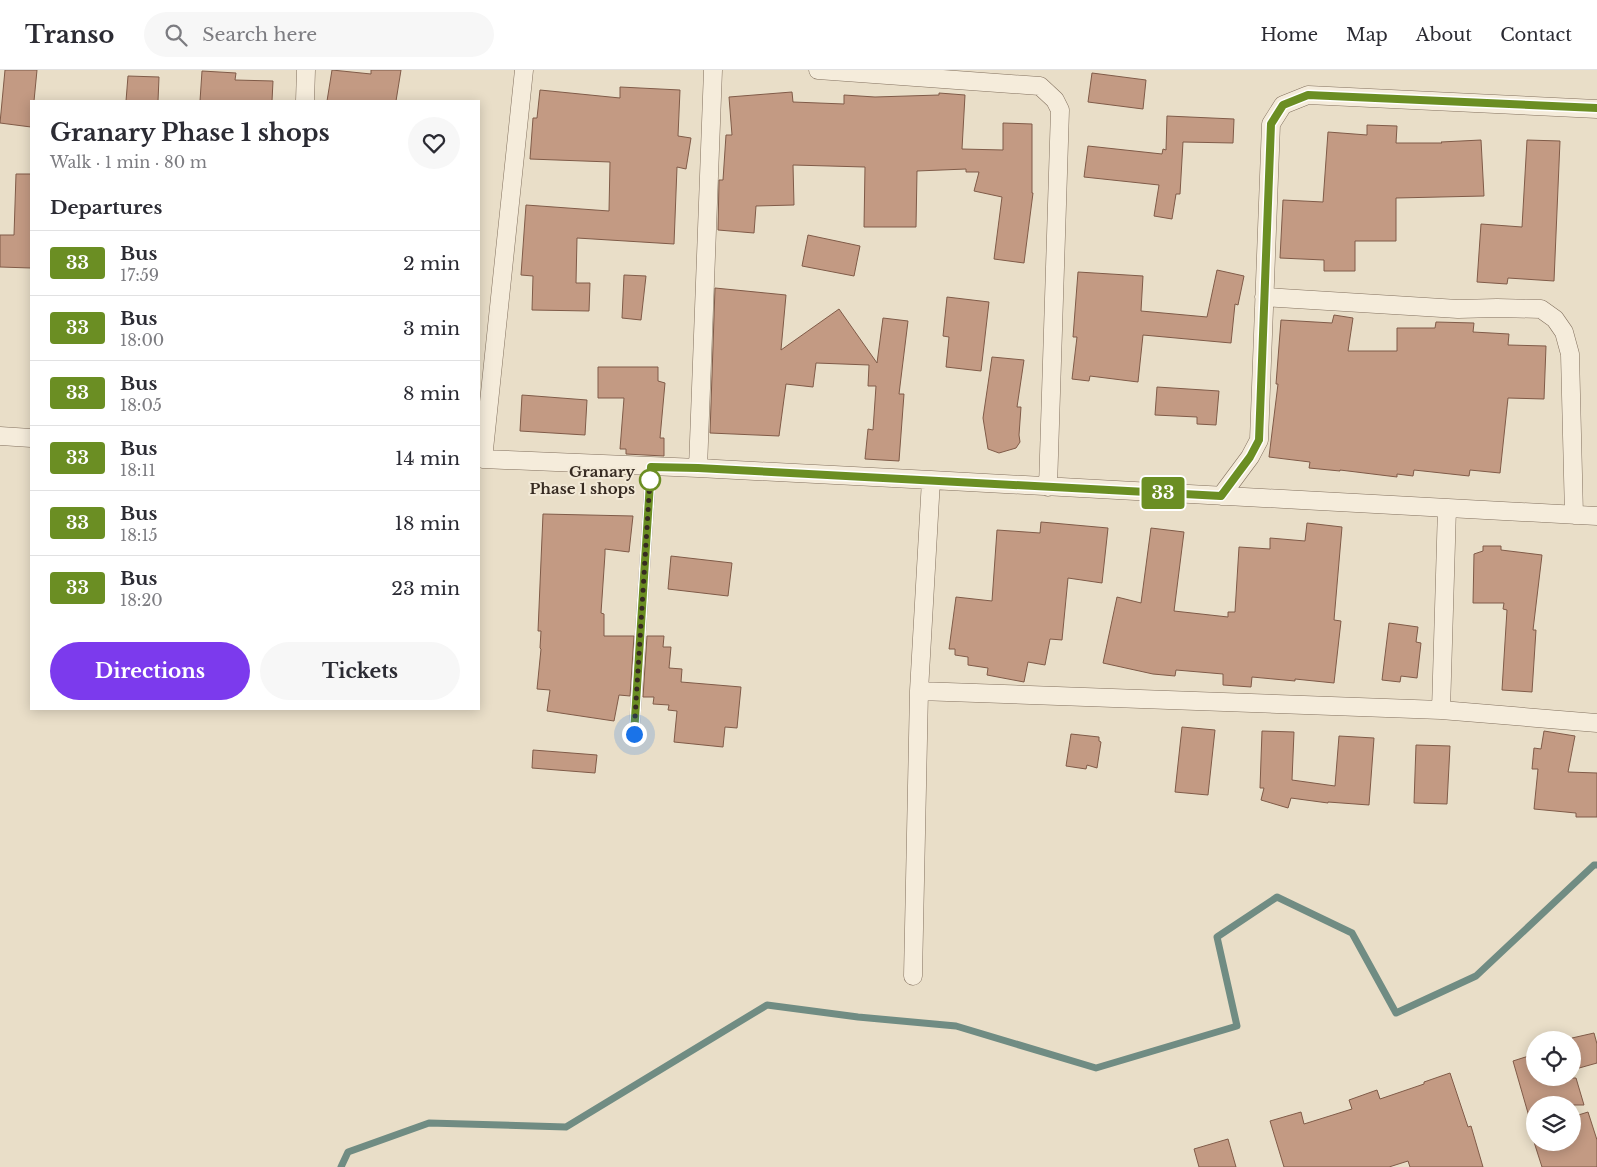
<!DOCTYPE html>
<meta charset="utf-8">
<style>
:root{--surface:#fff;--page:#f7f7f7;--text:#2b2b33;--muted:#7c7c81;--line:#e1e1e2;--accent:#7c3aed}
body{margin:0;font-family:"Libre Baskerville",serif;background:var(--page);color:var(--text);height:100vh;display:flex;flex-direction:column;font-size:19px;white-space:nowrap}
*{box-sizing:border-box;margin:0}
p{font-size:16px;color:var(--muted)}
.icon{flex:none;width:28px;height:28px;fill:none;stroke:currentColor;stroke-width:2;stroke-linecap:round;stroke-linejoin:round}
.map{position:relative;flex:1;overflow:hidden}
.side{position:absolute;left:30px;top:30px;width:450px;height:610px;display:flex;flex-direction:column;background:var(--surface);border-radius:0px;box-shadow:0 2px 12px #0003}
.side>*{flex:none}
.badge{padding:0 10px;border-radius:4px;font-size:18px;line-height:32px}
.buttons{position:absolute;left:1526px;top:961px;display:grid;gap:10px}
.buttons a{display:grid;place-items:center;width:55px;height:55px;border-radius:50%;background:var(--surface);box-shadow:0 2px 12px #0003;font-size:25px}
.you{position:absolute;width:25px;height:25px;margin:-12px;border:4px solid #fff;border-radius:50%;background:#1a73e8;box-shadow:0 0 0 8px #1a73e833}
.map>.badge{position:absolute;translate:-50% -50%;box-shadow:0 0 0 2px #fff}
h2{padding:0 20px;font-size:19px;line-height:45px}
.round{display:grid;place-items:center;flex:none;width:52px;height:52px;border-radius:26px;background:var(--page)}
.headline{display:flex;align-items:center;justify-content:space-between;height:85px;padding:0 20px}
h1{font-size:24px;font-weight:700;line-height:38px}
.primary-button{display:flex;gap:10px;margin-top:auto;padding:10px 20px}
.primary-button a{flex:1;height:58px;border-radius:30px;background:var(--accent);color:#fff;font-size:20px;font-weight:700;line-height:58px;text-align:center}
.primary-button a+a{background:var(--page);color:var(--text)}
ul{padding:0;list-style:none}
li{display:flex;align-items:center;gap:15px;height:65px;padding:0 20px;border-top:1px solid var(--line)}
li div{flex:1}
li b{display:block;font-size:19px}
li em{font-style:normal}
li .badge{min-width:55px;font-weight:700;text-align:center}
header{display:flex;align-items:center;gap:30px;box-sizing:border-box;height:70px;padding:0 25px;background:var(--surface);border-bottom:1px solid var(--line)}
header strong{font-size:24px}
nav{display:flex;gap:28px;margin-inline-start:auto;font-size:18px}
.search{width:350px;height:45px;background:var(--page);display:flex;align-items:center;gap:12px;box-sizing:border-box;padding:0 18px;border-radius:28px;color:var(--muted);font-size:19px}
.map>svg:first-child{display:block}
</style>
<header>
<strong>Transo</strong>
<div class="search"><svg class="icon" aria-label="search" viewBox="0 0 24 24"><circle cx="10" cy="10" r="6"/><path d="M15 15l6 6"/></svg>Search here</div>
<nav><a>Home</a><a>Map</a><a>About</a><a>Contact</a></nav>
</header>
<div class="map">
<svg width="1597" height="1097" viewBox="0 0 1597 1097">
<rect width="100%" height="100%" fill="#e9dec8"/>
<g fill="none" stroke-linecap="round" stroke-linejoin="round">
<path stroke="#708c83" stroke-width="7" d="M341,1097L348,1082L429,1053L566,1057L767,935L858,947L956,956L1096,998L1237,956L1217,867L1277,827L1352,863L1396,943L1476,906L1594,795H1597"/>
</g>
<path fill="#c39a83" stroke="#805b48" d="M5,0H37L34,31H31V57L0,53Z
M332,0L371,4V0H401L396,31H327Z
M202,1L236,3L235,10L273,11L272,31H200Z
M1092,3L1146,10L1143,39L1088,32Z
M128,6L159,7L158,31H126Z
M620,17L680,20L678,66L691,68L686,99L677,97L674,174L577,168L576,213H590L589,241L532,240L533,206L521,205L526,135L609,141L610,92L530,89L533,48H537L540,20L620,28Z
M792,22L793,32L844,34V25L875,27L939,25V23L965,25L962,79L1003,80V53L1032,54V123H1033L1024,193L994,189L1002,127L974,121L979,102H966V99L917,101L916,157H864L865,97L793,95L794,135L756,136L754,163L718,160L719,110H723L726,65H732L729,27Z
M1167,46L1234,49L1233,73L1183,72L1180,124H1176L1172,149L1154,146L1159,115L1084,107L1088,76L1162,84L1163,79L1166,80Z
M1367,55L1397,56L1396,73H1442L1441,72L1481,70L1484,126L1396,128V171H1355V201H1324V190L1280,188L1283,130L1323,132L1328,62L1367,65Z
M1527,70L1560,71L1554,211L1508,208L1507,214L1477,212L1481,154L1522,157Z
M16,104H31V198L0,197V165H14Z
M808,165L860,176L854,206L802,196Z
M1217,200L1244,206L1238,235L1235,234L1231,273L1143,265L1138,312L1090,306L1089,311L1072,309L1077,267H1073L1078,202L1143,206L1141,241L1207,247Z
M624,205L646,206L641,250L622,248Z
M715,218L786,225L781,280L839,239L877,293L883,248L908,251L899,324H904L899,391L865,389L868,359L873,360L876,316H868L869,295L816,293L813,317L786,314L779,366L710,363Z
M947,227L989,232L981,301L946,297L949,267L943,266Z
M1334,245L1353,248L1348,281H1397V258H1435L1436,252L1474,253L1473,262L1509,264L1508,275L1546,276L1544,329L1508,328L1500,403L1470,400L1469,406L1414,400L1413,406L1397,404V407L1340,400V401L1309,398L1310,392L1269,387L1278,314H1276L1281,250L1332,253Z
M992,287L1024,290L1017,337H1021L1019,365L1020,372L1016,378L999,383L988,379L983,348Z
M598,297H658V311L665,313L660,368H664V386L626,384V379H620L624,328H598Z
M1157,317L1219,321L1216,355L1197,354V347L1155,345Z
M522,325L587,330L585,365L520,361Z
M543,444L633,446L629,482L605,479V484L601,543L604,544V566H634L630,626L619,625L614,651L547,641L550,620L537,619L541,579L540,578L541,561H538Z
M1041,452L1108,458L1102,513L1068,508L1062,570L1050,569L1045,595L1028,592L1024,612L987,605L988,598L968,595V587L955,585V579H949L956,527L992,531L997,460L1040,463Z
M1307,453L1342,457L1334,550L1341,551L1334,613L1295,609V611L1252,607L1251,617L1223,615V604L1176,600L1175,606L1153,604L1103,593L1117,527L1141,533L1151,458L1184,462L1174,541L1228,547V542H1235L1239,477L1270,479V468L1305,471Z
M1483,476H1501V480L1542,485L1533,560H1536L1532,622L1502,620L1507,540L1503,539L1504,533H1473L1474,484L1483,481Z
M671,486L732,493L728,526L668,519Z
M1389,553L1418,557L1416,572L1421,573L1417,608L1401,606L1400,612L1382,610Z
M647,566H664L663,577H671L669,598L682,599L681,612L741,617L737,658L725,657L723,677L674,672L677,641L668,640L669,635L653,634L654,627H643Z
M1182,657L1215,660L1208,725L1175,722Z
M1262,661L1294,662L1292,710L1335,716L1339,666L1374,668L1369,735L1328,732V733L1291,728L1288,738L1261,730L1264,718H1260Z
M1544,661L1575,666L1568,702L1597,703V747H1576V743L1534,739L1538,699H1532L1534,678L1541,679Z
M1071,664L1099,667V671L1101,672L1097,698L1087,695L1086,699L1066,696Z
M1416,675L1450,676L1447,734L1414,733Z
M533,680L597,685L595,703L532,698Z
M1594,963L1597,974V993L1572,1000V968Z
M1535,984V1008H1576L1584,1035H1535V1049L1530,1050L1513,991Z
M1450,1003L1468,1057L1471,1056L1483,1097H1410L1408,1091L1389,1097H1284L1270,1051L1301,1042L1304,1054L1352,1039L1349,1030L1377,1020L1380,1029L1424,1014V1012Z
M1588,1042L1597,1070V1097H1542L1534,1072H1572V1047Z
M1228,1069L1236,1097H1199L1194,1079Z"/>
<g fill="none" stroke-linecap="round" stroke-linejoin="round">
<g stroke="#83715f" stroke-width="11">
<path id="service" d="M634,664L651,397"/>
</g>
<g stroke="#83715f" stroke-width="19">
<path id="minor" d="M524,0L483,389L698,398L931,410
M818,0L1040,16L1055,30L1060,40L1048,417
M305,31L306,0
M1264,227L1458,239L1497,238L1541,239L1555,249L1564,262L1570,284L1574,445
M0,366L31,368
M698,398L713,0
M1221,426L1250,387L1259,370L1271,54L1283,35L1308,25L1597,39
M919,621L1441,640L1597,653
M1441,640L1447,438
M913,906L919,621L931,410L1597,446"/>
</g>
<use href="#service" stroke="#f5ecdb" stroke-width="9"/>
<use href="#minor" stroke="#f5ecdb" stroke-width="18"/>
</g>
<g fill="none" stroke-linecap="round" stroke-linejoin="round">
<g stroke="#fff" stroke-width="11">
<path id="line" d="M634,664L651,397L698,398L1221,426L1250,387L1259,370L1271,54L1283,35L1308,25L1597,38"/>
</g>
<use href="#line" stroke="#6b8e23" stroke-width="8"/>
<path stroke="#362a21" stroke-width="5" stroke-dasharray="0 9" d="M634,664L650,410"/>
</g>
<circle fill="#fff" stroke="#6b8e23" stroke-width="2.5" cx="650" cy="410" r="10"/>
<g text-anchor="middle" dominant-baseline="central" stroke-width="4" stroke-linejoin="round" paint-order="stroke">
<g font-size="15" font-weight="bold" fill="#362a21" stroke="#f2e9d7" text-anchor="end">
<text x="635" y="401">Granary<tspan x="635" dy="17">Phase 1 shops</tspan></text>
</g>
</g>
</svg>
<div class="buttons">
<a><svg class="icon" aria-label="locate" viewBox="0 0 24 24"><circle cx="12" cy="12" r="6"/><path d="M12 2v4M12 18v4M2 12h4M18 12h4"/></svg></a>
<a><svg class="icon" aria-label="layers" viewBox="0 0 24 24"><path d="M12 4l9 5-9 5-9-5zM3 14l9 5 9-5"/></svg></a>
</div>
<div class="you" style="left:634px;top:664px"></div>
<b class="badge" style="left:1163px;top:423px;background:#6b8e23;color:#fff">33</b>
<section class="side">
<div class="headline"><div><h1>Granary Phase 1 shops</h1><p>Walk · 1 min · 80 m</p></div><a class="round"><svg class="icon" aria-label="heart" viewBox="0 0 24 24"><path d="M12 20l-8-8c-3-5 5-10 8-4 3-6 11-1 8 4z"/></svg></a></div>
<h2>Departures</h2>
<ul>
<li><span class="badge" style="background:#6b8e23;color:#fff">33</span><div><b>Bus</b><p>17:59</p></div><em>2 min</em></li>
<li><span class="badge" style="background:#6b8e23;color:#fff">33</span><div><b>Bus</b><p>18:00</p></div><em>3 min</em></li>
<li><span class="badge" style="background:#6b8e23;color:#fff">33</span><div><b>Bus</b><p>18:05</p></div><em>8 min</em></li>
<li><span class="badge" style="background:#6b8e23;color:#fff">33</span><div><b>Bus</b><p>18:11</p></div><em>14 min</em></li>
<li><span class="badge" style="background:#6b8e23;color:#fff">33</span><div><b>Bus</b><p>18:15</p></div><em>18 min</em></li>
<li><span class="badge" style="background:#6b8e23;color:#fff">33</span><div><b>Bus</b><p>18:20</p></div><em>23 min</em></li>
</ul>
<div class="primary-button"><a>Directions</a><a>Tickets</a></div>
</section>
</div>
